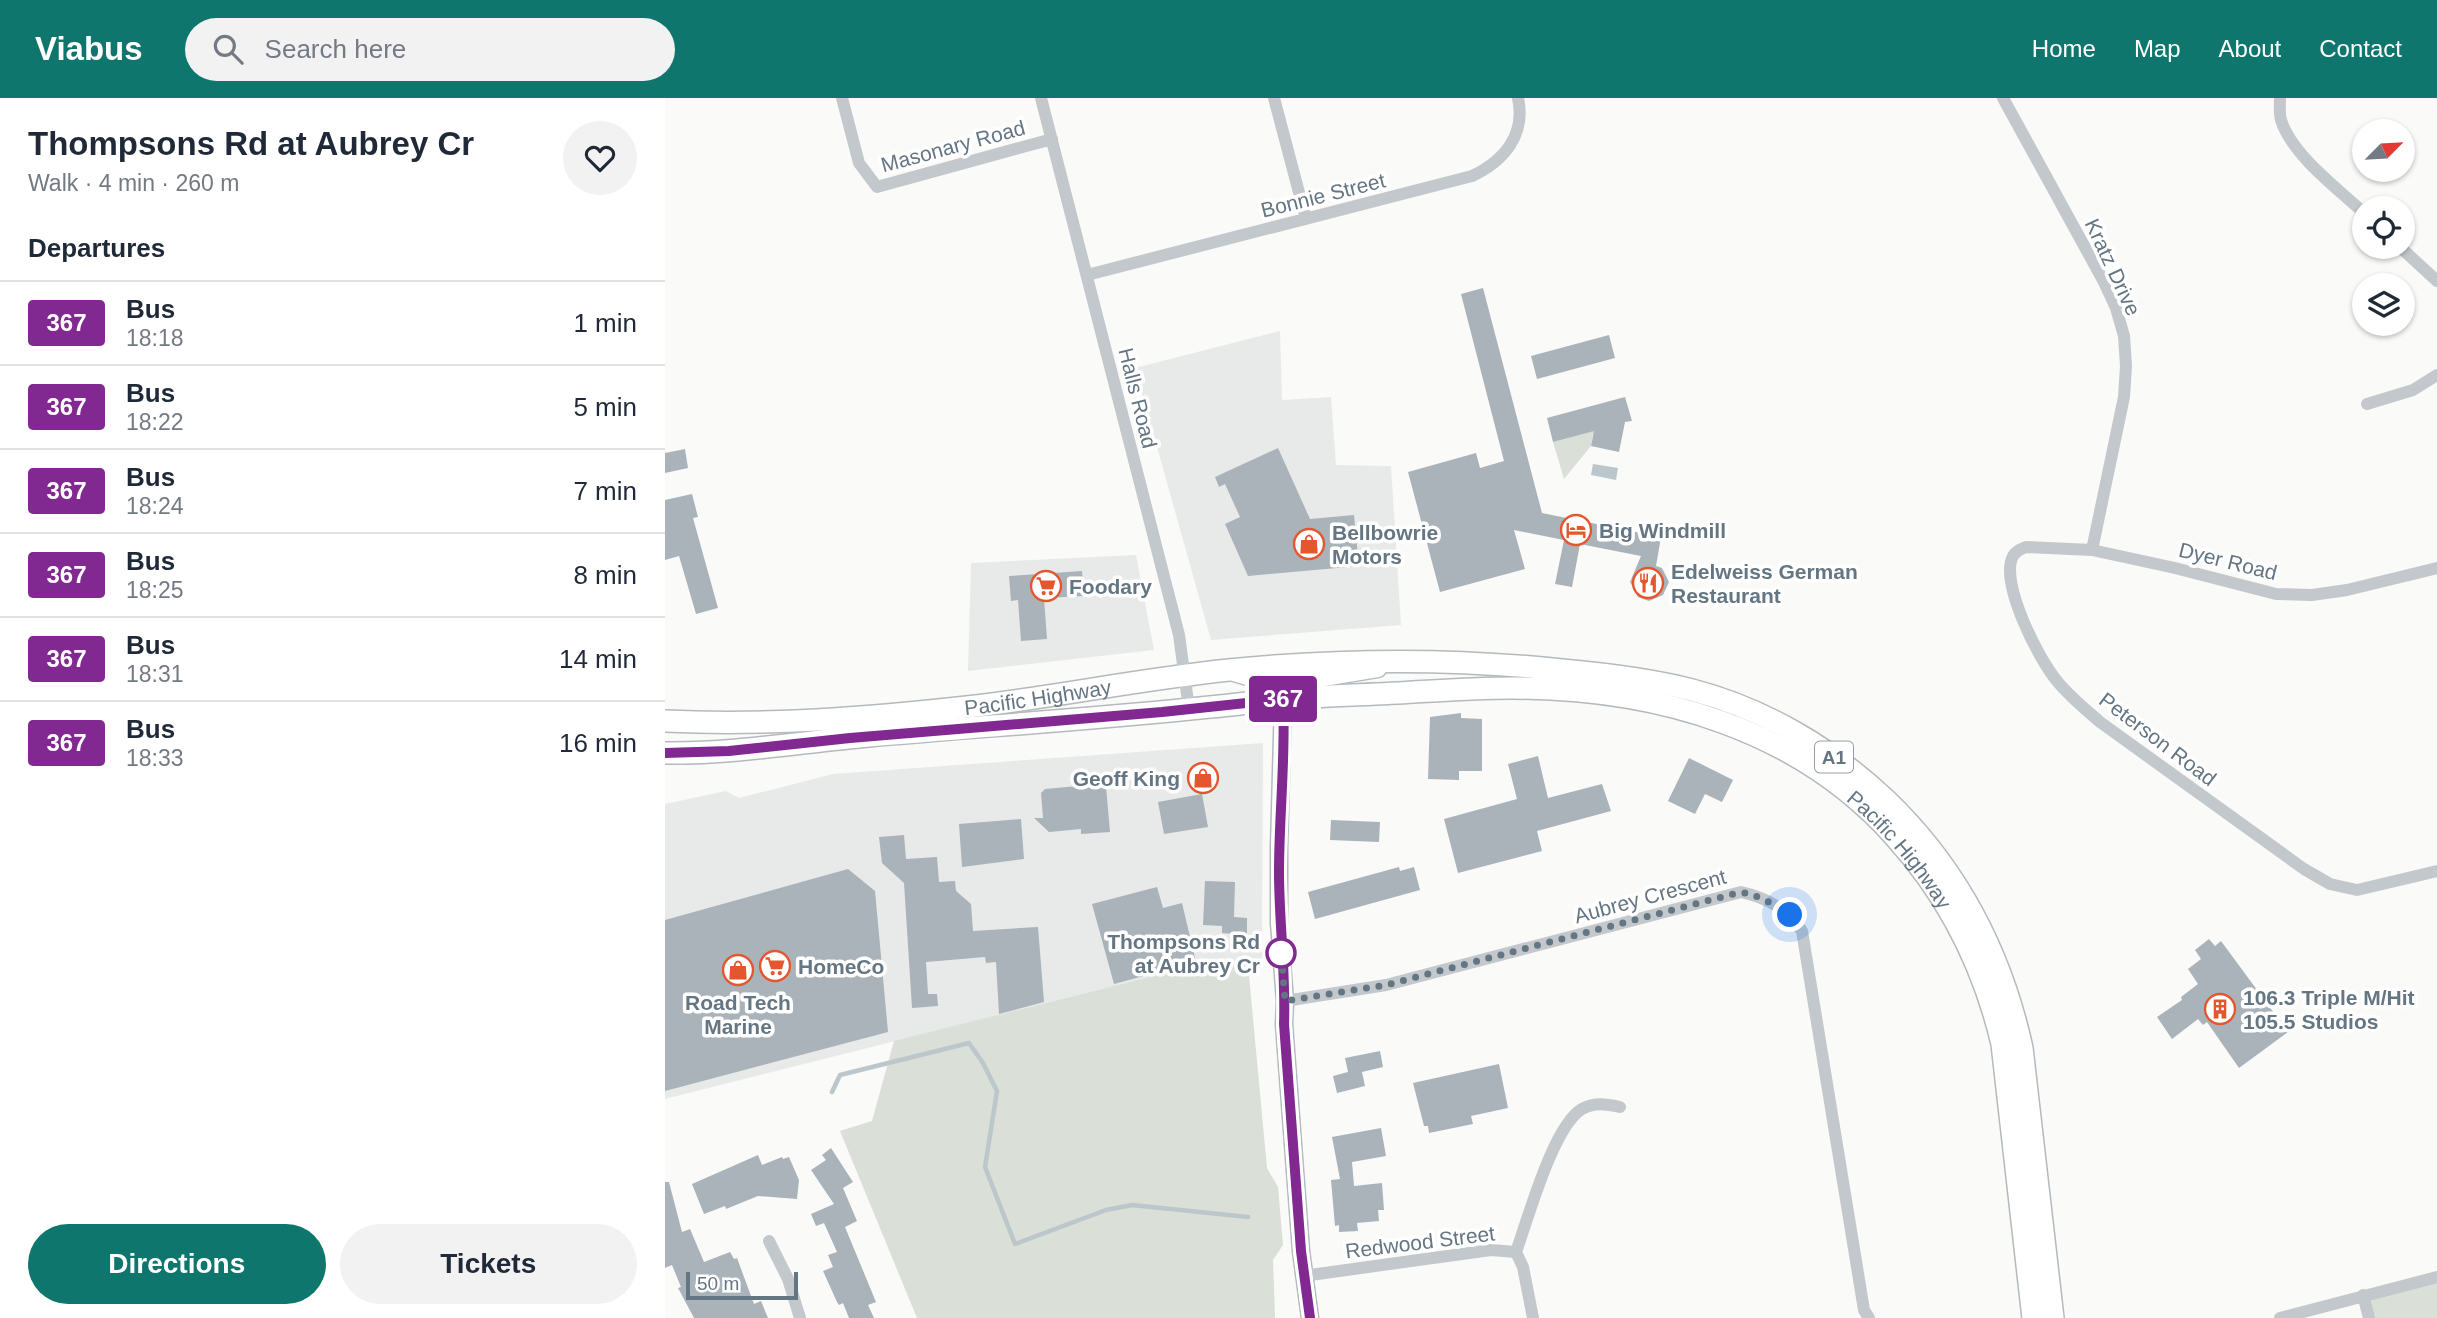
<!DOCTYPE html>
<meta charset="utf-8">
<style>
:root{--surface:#fff;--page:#f2f2f3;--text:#1f2937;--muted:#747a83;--line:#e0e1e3;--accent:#0f766e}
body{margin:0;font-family:Helvetica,sans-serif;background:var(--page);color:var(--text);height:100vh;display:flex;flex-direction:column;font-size:26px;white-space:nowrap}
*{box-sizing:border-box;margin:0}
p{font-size:23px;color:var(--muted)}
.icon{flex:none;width:38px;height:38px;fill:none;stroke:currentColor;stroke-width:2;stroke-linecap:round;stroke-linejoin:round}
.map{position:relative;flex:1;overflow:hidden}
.sheet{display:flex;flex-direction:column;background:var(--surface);width:665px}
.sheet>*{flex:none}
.badge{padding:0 14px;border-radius:5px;font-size:24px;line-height:46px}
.needle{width:46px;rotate:66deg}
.fabs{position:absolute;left:1687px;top:21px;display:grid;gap:14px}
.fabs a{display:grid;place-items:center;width:63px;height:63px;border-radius:50%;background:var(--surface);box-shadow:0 2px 5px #0004;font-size:35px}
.scale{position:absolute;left:21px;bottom:18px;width:112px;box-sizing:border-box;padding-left:7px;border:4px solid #657683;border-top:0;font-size:19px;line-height:24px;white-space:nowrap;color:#657683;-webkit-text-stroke:5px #fff;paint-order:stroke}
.you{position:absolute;width:35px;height:35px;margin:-18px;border:5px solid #fff;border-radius:50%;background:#1a73e8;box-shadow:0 0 0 10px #1a73e833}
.map>.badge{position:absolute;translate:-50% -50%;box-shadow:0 0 0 4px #fff}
h2{padding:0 28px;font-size:26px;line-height:63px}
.round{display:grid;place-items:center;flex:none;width:74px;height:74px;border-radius:37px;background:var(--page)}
.summary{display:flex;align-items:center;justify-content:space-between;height:119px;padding:0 28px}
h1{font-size:33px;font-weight:600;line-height:52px}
.button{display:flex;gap:14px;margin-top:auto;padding:14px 28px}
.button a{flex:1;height:80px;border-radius:42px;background:var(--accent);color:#fff;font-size:28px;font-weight:600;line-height:80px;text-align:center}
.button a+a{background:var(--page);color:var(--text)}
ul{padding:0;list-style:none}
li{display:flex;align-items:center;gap:21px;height:84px;padding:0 28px;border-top:2px solid var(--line)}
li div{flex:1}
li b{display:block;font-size:26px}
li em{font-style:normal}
li .badge{min-width:77px;font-weight:700;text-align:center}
header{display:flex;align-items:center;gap:42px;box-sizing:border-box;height:98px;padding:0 35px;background:var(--accent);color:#fff}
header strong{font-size:33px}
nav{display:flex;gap:38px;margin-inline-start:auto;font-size:24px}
.search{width:490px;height:63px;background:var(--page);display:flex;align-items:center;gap:18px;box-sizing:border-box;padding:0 24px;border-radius:38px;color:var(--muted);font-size:26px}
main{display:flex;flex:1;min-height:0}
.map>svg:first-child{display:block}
</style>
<header>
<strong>Viabus</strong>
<div class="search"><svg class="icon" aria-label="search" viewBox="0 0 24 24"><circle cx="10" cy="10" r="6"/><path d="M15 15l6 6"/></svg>Search here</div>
<nav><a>Home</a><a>Map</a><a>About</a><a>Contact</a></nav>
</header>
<main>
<section class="sheet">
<div class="summary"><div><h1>Thompsons Rd at Aubrey Cr</h1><p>Walk · 4 min · 260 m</p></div><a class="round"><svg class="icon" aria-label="heart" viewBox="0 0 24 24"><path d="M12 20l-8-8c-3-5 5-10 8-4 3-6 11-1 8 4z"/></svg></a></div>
<h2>Departures</h2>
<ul>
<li><span class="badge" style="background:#812990;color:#fff">367</span><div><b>Bus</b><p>18:18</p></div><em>1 min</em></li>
<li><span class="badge" style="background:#812990;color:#fff">367</span><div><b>Bus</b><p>18:22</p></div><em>5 min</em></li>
<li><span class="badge" style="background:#812990;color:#fff">367</span><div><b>Bus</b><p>18:24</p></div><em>7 min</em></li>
<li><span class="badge" style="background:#812990;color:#fff">367</span><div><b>Bus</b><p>18:25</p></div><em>8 min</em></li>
<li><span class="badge" style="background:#812990;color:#fff">367</span><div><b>Bus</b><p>18:31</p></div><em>14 min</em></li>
<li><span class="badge" style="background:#812990;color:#fff">367</span><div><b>Bus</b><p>18:33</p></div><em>16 min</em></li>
</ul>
<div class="button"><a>Directions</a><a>Tickets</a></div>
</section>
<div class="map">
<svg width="1772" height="1220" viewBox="0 0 1772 1220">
<rect width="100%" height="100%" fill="#fafaf8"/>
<path fill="#e8e9e9" d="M615,233L617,302L666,299L671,367L726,368L736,527L546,542L470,270Z
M471,457L489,552L303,573L306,465Z
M598,645L597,867L544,864L0,1001V706L61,693L74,700L168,676Z"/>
<path fill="#dadfd7" d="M937,330L935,337L928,336L926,348L899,381L888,344Z
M544,864L583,867L602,1070L613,1089L618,1147L608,1162L610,1220H252L175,1033L207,1023L229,943Z
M1772,1179V1220H1704L1698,1197Z"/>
<path fill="#bbc7cb" d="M928,366L953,370L951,382L926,377Z"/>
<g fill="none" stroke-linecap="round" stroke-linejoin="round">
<path stroke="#bbc7cb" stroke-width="4.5" d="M167,994L175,977L304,945L318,965L332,993L320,1069L350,1146L441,1112L467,1107L583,1119"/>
</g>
<path fill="#aab3b9" d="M818,190L877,415L996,439L991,468L997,470L1004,484L998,497L984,503L973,499L965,484L976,458L915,446L907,489L890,486L899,442L849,432L860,471L775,494L743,374L811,355L815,370L839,363L796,196Z
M944,237L950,260L872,281L866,258Z
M960,299L967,323L960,324L954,354L926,348L929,333L888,344L882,320Z
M613,350L645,421L689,417L694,468L583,478L560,426L575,419L560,386L554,389L550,379Z
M20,351L23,370L0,375V355Z
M27,396L33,419L28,420L53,510L31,516L14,458L0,462V402Z
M417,473L419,498L379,500L382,541L356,543L353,502L346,503L344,478Z
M796,615V620L817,621V673H794V682L763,681L765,619Z
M873,658L883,700L937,686L946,713L872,733L877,753L793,775L779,721L852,701L843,666Z
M1024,660L1068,682L1057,704L1040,696L1030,716L1003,703Z
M440,677L445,734L416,736V731L384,734L369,720H378L376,695L380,691L413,688L412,679Z
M537,696L543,729L499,736L493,704Z
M356,721L359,761L297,769L294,726Z
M666,722L715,724L714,744L665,742Z
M239,737L241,761L272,759L274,784L290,783L291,793L306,806L308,833L373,829L379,904L334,916L331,864L321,865L320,859L261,864L263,896H272L273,908L247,910L239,785L217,765L214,739Z
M734,769L735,773L749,769L755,792L650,821L643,794Z
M183,771L210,793L223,934L0,993V822Z
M540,783L570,784L569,819L582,820V837L557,835V828L538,827Z
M492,789L498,810L517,805L531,864L449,886L427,806Z
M1544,841L1550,848L1556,843L1623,934L1574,970L1542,924L1538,927L1533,921L1507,941L1492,919L1517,902L1516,899L1533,886L1523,871L1536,861L1530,852Z
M715,953L718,969L697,974L700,988L672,995L668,978L683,974L680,960Z
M834,966L843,1010L806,1018L808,1026L764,1035L763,1028H759L748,985Z
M716,1030L721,1058L687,1064L689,1088L717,1085L719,1112H713L714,1123L692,1125L693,1133L674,1134V1127L670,1128L666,1082L675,1081L667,1039Z
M166,1050L188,1084L178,1090L192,1123L180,1129L211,1204L203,1207L209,1220H184L178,1205L174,1207L172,1204L158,1173L168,1169L163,1157L172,1154L159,1125L151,1128L146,1116L169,1106L146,1072L161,1062L157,1057Z
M93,1057L97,1067L117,1059L118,1061L124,1059L134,1082L132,1101L93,1098L61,1111L60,1108L39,1116L27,1086Z
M0,1084H4L17,1134L25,1131L39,1164L65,1154L69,1161L72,1160L89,1206L96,1203L103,1220H29L13,1190L16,1189L7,1167L0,1170Z"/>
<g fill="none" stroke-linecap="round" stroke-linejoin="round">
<g stroke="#b3babf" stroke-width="19">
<path id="secondary" d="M569,575L606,586L618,601L614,749V825L620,903L619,926L636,1153L645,1220
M618,601L640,583L713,571"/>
</g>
<g stroke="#b4b9bd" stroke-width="24">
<g id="highway">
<path id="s1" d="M0,623C101,628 202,620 302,609C390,599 476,581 564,572C675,561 786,560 897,572C941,576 985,581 1027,592C1100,611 1167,651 1221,702C1292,770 1336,855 1357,950L1388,1220"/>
<path id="s2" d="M0,655C68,656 136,644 204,638C318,628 431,621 545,609C570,607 595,603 620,601C663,597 706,597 749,594C782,592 814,590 847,590C990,590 1134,630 1231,740C1284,799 1319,869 1337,946L1368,1220"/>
</g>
</g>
<path stroke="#c3c8cc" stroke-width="12" d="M177,0L194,65L212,89L387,41
M376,0L514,537L524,611
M609,0L641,121
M1338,0L1439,184L1451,210L1459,238L1461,268L1459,299L1427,452
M1615,0C1615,7 1614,15 1616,22C1627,57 1672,90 1699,115
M1735,149L1772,183
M422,177L807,78C839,63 861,37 853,0
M1702,306L1748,292L1772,277
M1772,470L1682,492L1647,497L1611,496L1510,470L1427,452L1361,449C1356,451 1351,453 1348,458C1334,484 1374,562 1392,583C1404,598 1420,611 1435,624L1639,771L1665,786L1692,792L1772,773
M620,903L721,887L1076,794C1103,800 1121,811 1137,833L1199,1212L1204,1220
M104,1143L123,1181L135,1220
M851,1154C863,1121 888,1028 917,1011C930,1004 941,1006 955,1009
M851,1154L858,1169L868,1220
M638,1178L826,1152L851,1154
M1698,1197L1704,1220
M1615,1220L1772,1179"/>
<use href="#secondary" stroke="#fff" stroke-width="16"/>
<use href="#highway" stroke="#fff" stroke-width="21"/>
</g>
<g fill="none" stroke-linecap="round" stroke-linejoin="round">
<g stroke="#fff" stroke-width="16">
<path id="line" d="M0,655L64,653L185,640L497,614L618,601C621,658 614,716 614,774C614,824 621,875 619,926L636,1153L645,1220"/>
</g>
<use href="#line" stroke="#812990" stroke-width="10"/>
<path stroke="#657683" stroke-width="7" stroke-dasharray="0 12.6" d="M616,855V851L620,903L721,887L1076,794C1095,798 1109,806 1125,817"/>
</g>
<defs>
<g id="hotel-ring" transform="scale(1.575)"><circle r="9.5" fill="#fff" stroke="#e4572e" stroke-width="1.5"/><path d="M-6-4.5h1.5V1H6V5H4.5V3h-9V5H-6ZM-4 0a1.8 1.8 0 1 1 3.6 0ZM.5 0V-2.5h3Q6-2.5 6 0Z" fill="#e4572e"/></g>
<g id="shop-ring" transform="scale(1.575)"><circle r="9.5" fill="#fff" stroke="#e4572e" stroke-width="1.5"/><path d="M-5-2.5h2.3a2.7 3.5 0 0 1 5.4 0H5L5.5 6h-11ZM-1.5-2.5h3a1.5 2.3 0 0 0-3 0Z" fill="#e4572e"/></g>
<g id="restaurant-ring" transform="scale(1.575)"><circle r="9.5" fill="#fff" stroke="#e4572e" stroke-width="1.5"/><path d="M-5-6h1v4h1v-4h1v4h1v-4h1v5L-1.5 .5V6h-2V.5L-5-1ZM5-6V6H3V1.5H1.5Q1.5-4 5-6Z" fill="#e4572e"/></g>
<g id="supermarket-ring" transform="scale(1.575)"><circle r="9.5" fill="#fff" stroke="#e4572e" stroke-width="1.5"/><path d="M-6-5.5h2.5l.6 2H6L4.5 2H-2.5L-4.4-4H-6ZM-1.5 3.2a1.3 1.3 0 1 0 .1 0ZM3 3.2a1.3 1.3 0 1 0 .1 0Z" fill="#e4572e"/></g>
<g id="building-ring" transform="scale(1.575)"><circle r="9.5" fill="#fff" stroke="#e4572e" stroke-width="1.5"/><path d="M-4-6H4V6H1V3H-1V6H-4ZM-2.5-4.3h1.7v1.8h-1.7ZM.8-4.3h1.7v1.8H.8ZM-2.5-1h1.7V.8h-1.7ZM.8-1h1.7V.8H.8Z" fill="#e4572e"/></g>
</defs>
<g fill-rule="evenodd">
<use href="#hotel-ring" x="911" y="432"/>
<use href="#shop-ring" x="644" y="446"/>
<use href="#restaurant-ring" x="983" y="485"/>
<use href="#supermarket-ring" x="381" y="488"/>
<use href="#shop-ring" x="538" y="680"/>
<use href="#supermarket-ring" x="110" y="868"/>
<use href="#shop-ring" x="73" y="872"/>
<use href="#building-ring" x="1555" y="911"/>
</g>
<circle fill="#fff" stroke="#812990" stroke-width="3.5" cx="616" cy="855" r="14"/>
<g text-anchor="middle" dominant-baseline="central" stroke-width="7" stroke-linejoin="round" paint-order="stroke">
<rect fill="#fff" stroke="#939fa8" stroke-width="2" x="1150" y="643.5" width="38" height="31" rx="5"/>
<g font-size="19" font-weight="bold" fill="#657683">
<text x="1169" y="659">A1</text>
</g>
<g font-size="21" fill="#657683" stroke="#fff">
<text transform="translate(288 48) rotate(-15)">Masonary Road</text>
<text transform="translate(658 97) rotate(-14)">Bonnie Street</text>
<text transform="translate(1448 169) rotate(65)">Kratz Drive</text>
<text transform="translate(473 300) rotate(76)">Halls Road</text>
<text transform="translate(1563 463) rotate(14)">Dyer Road</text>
<text stroke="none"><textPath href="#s1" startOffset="374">Pacific Highway</textPath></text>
<text transform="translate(1493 641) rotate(37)">Peterson Road</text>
<text stroke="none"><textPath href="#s2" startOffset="1286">Pacific Highway</textPath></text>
<text transform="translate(985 798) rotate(-15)">Aubrey Crescent</text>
<text transform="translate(755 1144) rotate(-7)">Redwood Street</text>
</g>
<g font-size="21" font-weight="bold" fill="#657683" stroke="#fff" text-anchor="start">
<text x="934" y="432">Big Windmill</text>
<text x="667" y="434">Bellbowrie<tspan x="667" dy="24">Motors</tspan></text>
<text x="1006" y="473">Edelweiss German<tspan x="1006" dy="24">Restaurant</tspan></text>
<text x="404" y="488">Foodary</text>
<text x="515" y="680" text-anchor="end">Geoff King</text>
<text x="133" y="868">HomeCo</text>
<text x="1578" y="899">106.3 Triple M/Hit<tspan x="1578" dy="24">105.5 Studios</tspan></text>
<text x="73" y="904" text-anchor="middle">Road Tech<tspan x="73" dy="24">Marine</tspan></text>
</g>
<g font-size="21" font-weight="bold" fill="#657683" stroke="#fff" text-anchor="end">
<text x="595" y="843">Thompsons Rd<tspan x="595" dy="24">at Aubrey Cr</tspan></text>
</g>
</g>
</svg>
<div class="fabs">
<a><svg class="needle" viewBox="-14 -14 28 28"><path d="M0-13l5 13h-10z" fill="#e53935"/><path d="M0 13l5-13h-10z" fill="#747a83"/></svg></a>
<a><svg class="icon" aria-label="locate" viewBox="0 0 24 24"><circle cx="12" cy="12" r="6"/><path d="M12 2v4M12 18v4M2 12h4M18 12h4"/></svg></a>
<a><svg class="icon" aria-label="layers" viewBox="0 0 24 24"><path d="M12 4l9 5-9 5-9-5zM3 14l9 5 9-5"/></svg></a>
</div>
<div class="scale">50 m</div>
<div class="you" style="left:1125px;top:817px"></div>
<b class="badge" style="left:618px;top:601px;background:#812990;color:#fff">367</b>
</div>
</main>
